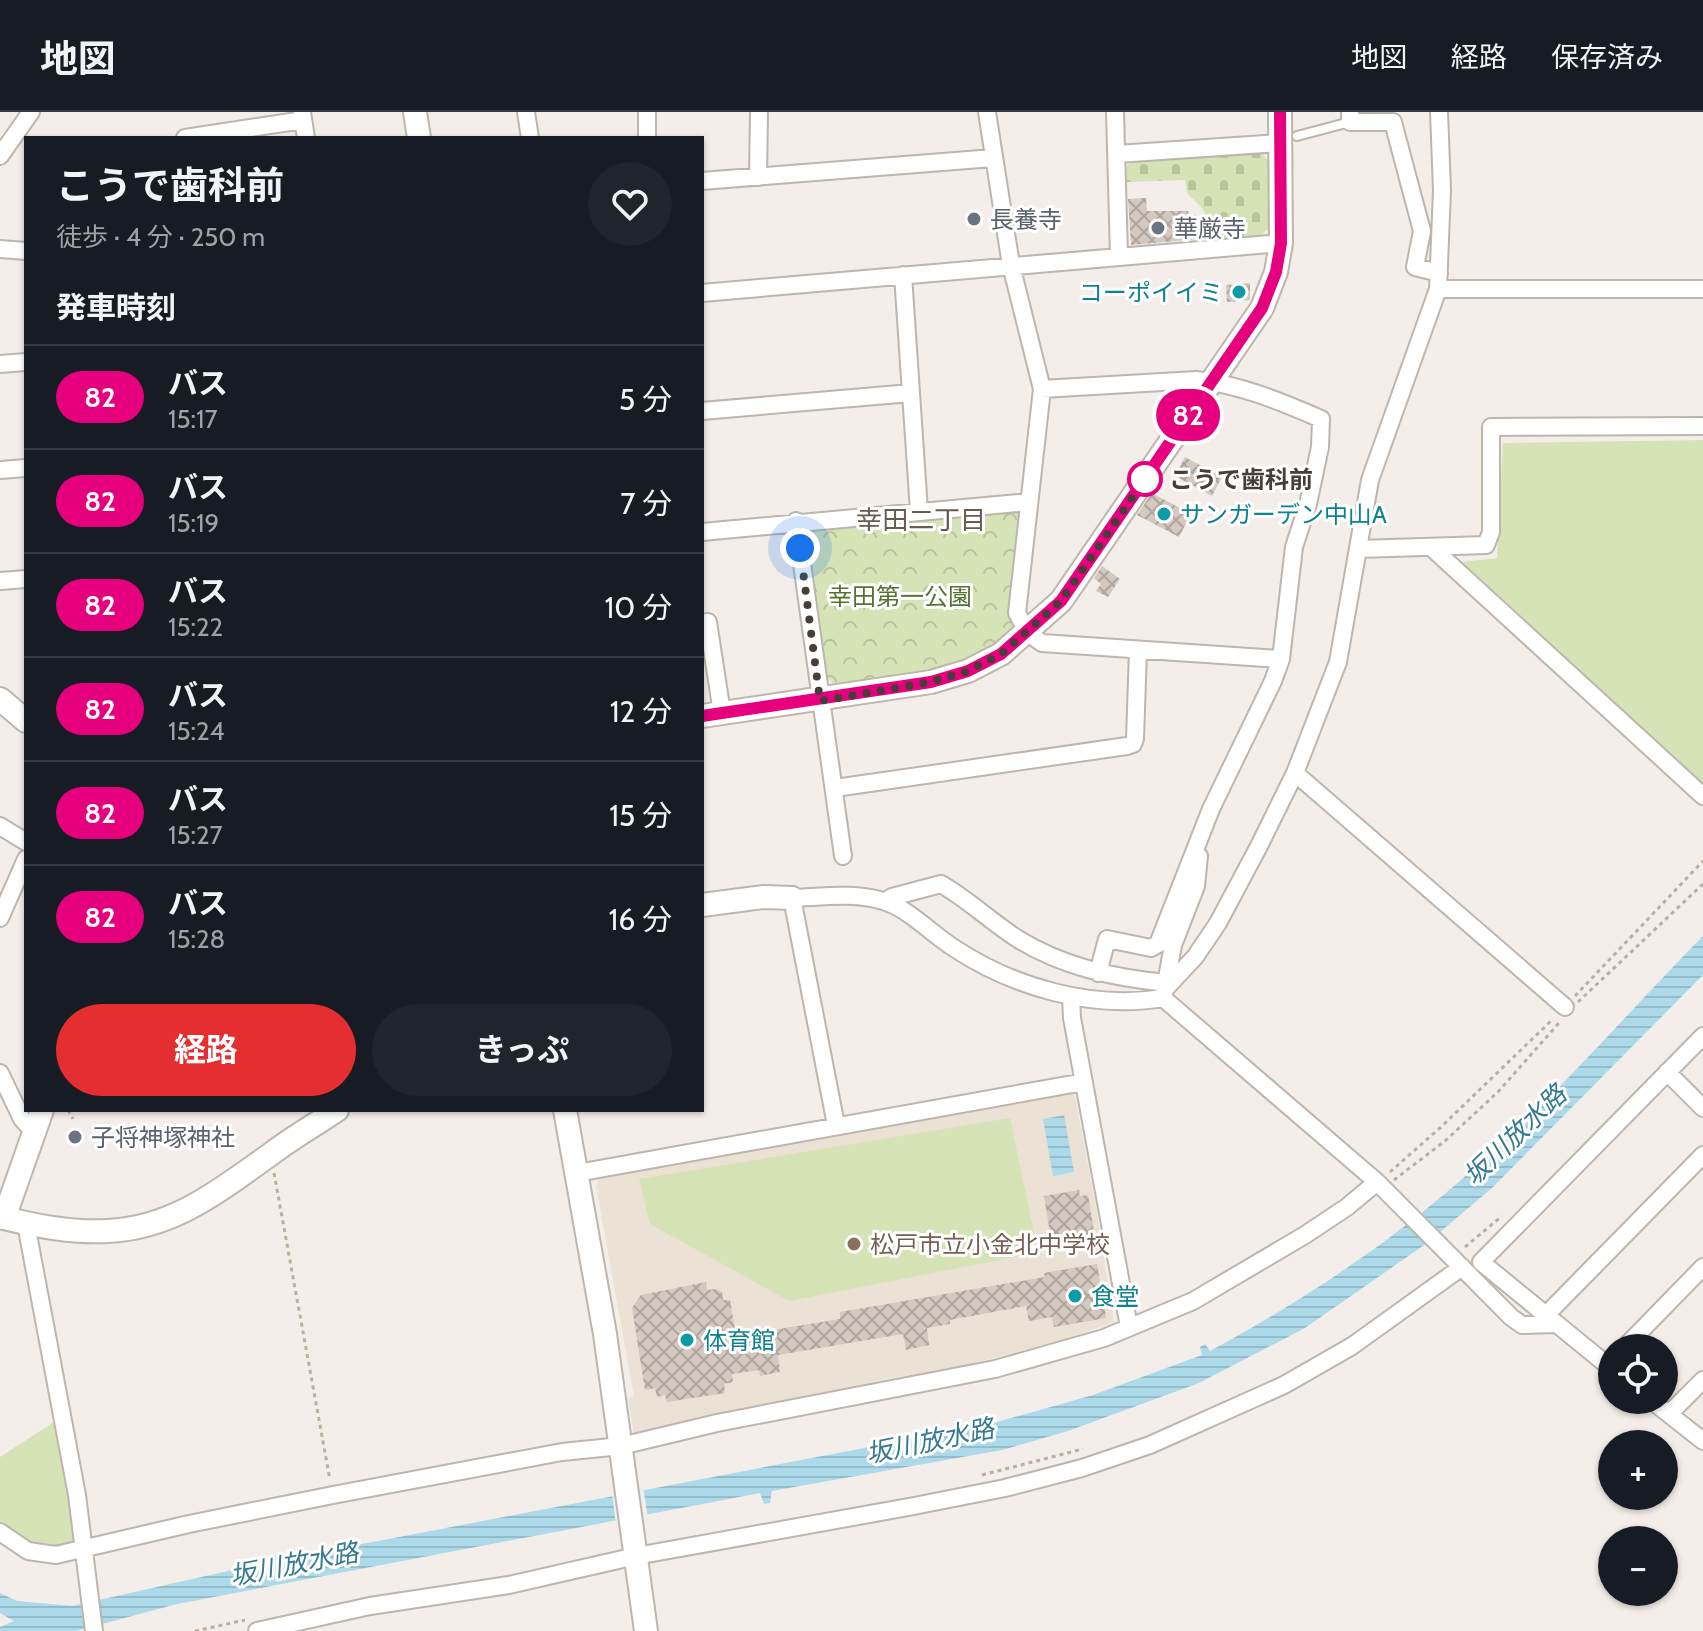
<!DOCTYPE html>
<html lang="ja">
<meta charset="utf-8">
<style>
:root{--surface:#171b24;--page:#20242c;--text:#f1f3f6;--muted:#9ea1a6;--line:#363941;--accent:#e52e30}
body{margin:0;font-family:Cabin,"Noto Sans JP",sans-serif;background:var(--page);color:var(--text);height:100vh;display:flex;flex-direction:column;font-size:30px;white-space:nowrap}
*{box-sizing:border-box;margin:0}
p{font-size:26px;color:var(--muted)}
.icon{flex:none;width:44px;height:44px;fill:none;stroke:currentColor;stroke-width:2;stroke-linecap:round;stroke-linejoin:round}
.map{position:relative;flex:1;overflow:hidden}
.panel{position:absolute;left:24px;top:24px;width:680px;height:976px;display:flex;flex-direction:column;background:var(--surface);border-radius:0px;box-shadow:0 2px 6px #0004}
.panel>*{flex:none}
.badge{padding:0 16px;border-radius:26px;font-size:28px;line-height:52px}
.fabs{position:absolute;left:1598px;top:1222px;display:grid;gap:16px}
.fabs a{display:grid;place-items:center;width:80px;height:80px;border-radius:50%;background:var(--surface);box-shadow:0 2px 6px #0004;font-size:40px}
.you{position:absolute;width:40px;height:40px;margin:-20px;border:6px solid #fff;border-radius:50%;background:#1a73e8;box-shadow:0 0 0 12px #1a73e833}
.map>.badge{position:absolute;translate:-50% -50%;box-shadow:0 0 0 4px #fff}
h2{padding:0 32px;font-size:30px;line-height:72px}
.round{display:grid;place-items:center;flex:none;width:84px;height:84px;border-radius:42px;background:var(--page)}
.headline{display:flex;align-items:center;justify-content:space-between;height:136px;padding:0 32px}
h1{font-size:38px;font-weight:700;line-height:60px}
.cta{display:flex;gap:16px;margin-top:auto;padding:16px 32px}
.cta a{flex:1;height:92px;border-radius:48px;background:var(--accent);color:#fff;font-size:32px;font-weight:700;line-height:92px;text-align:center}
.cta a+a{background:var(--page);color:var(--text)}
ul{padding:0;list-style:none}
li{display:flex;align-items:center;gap:24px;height:104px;padding:0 32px;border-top:2px solid var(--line)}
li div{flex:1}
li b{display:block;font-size:30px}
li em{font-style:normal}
li .badge{min-width:88px;font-weight:700;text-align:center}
header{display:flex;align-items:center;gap:48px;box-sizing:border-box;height:112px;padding:0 40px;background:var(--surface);border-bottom:2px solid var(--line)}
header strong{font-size:38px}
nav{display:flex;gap:44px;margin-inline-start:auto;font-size:28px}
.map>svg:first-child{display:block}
</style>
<header>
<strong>地図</strong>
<nav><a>地図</a><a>経路</a><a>保存済み</a></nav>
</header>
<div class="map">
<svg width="1703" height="1519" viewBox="0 0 1703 1519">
<defs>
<pattern id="cemetery-stones" width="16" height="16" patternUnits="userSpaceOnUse" patternTransform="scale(2)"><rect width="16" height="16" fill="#d6e3b6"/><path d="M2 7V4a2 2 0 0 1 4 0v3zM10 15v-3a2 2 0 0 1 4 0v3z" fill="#b9c49d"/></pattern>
<pattern id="park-crowns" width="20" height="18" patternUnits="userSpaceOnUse" patternTransform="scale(2)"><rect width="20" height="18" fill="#d6e3b6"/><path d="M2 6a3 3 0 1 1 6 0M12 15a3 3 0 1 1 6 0" fill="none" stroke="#b9c49d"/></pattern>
<pattern id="water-rules" width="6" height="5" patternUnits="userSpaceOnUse" patternTransform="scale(2)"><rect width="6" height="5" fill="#acdaea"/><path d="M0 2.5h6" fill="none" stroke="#95bcc9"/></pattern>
<pattern id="building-cross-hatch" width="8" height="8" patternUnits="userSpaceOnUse" patternTransform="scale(2)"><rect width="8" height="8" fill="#d4c9c0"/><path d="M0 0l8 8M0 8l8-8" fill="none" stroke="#aea59d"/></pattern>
</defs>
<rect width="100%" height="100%" fill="#f3eee9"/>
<path fill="#ebe1d5" d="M1072,979L1075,986L1095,1090L1114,1210L1066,1227L959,1255L891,1266L637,1324L634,1321L628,1286L634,1284L596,1074L600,1064Z"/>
<path fill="#d6e3b6" d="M1703,328V671L1462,450L1497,446L1503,331Z
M1010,1006L1034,1121L1020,1144L789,1189L650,1112L639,1067Z
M57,1308L79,1432L38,1437L0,1413V1345Z"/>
<path fill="url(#cemetery-stones)" d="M1261,41L1271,52V114L1260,124L1222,126L1218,110L1208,109L1203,97L1187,81L1185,68L1127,70L1126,54L1133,49Z"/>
<path fill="url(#park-crowns)" d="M1024,394L1013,500L1014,526C959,558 897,563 834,572L826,564L806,418Z"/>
<path fill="url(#water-rules)" d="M1703,824V863L1492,1076L1427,1131L1305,1216L1199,1271L1068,1319L1002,1338L772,1379L770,1391L764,1392L760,1381L177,1492L76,1519H0V1515L14,1509L0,1501V1481L17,1489L72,1494L273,1449L274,1443L281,1442L284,1447L990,1312L1093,1283L1202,1243L1200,1235L1205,1232L1210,1239C1304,1188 1392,1130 1471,1059C1554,987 1626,902 1703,824Z
M1064,1003L1074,1060L1053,1064L1043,1007Z"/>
<path fill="#f3eee9" d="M643,1375L648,1406L616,1413L612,1381Z"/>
<path fill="url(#building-cross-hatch)" d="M1146,86L1147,99H1188L1189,103H1197L1198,127L1131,133L1128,87Z
M1250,171V188L1227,190L1226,173Z
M1185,345L1222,365L1212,384L1175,364Z
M1152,381L1191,402L1179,425L1137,403Z
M1102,454L1120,467L1108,485L1096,479L1101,472L1094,466Z
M1079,1078L1080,1084L1088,1083L1095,1125L1052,1133L1044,1084Z
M1097,1152L1106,1206L1054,1215L1052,1205L1029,1209L1026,1194L950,1208V1212L927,1216L929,1233L906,1238L903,1222L778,1243L780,1260L760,1264L759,1258L732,1262L733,1270L724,1272L725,1281L667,1290L665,1283L657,1285L655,1276L645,1278L632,1196L641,1183L706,1170L707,1178L716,1177L722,1180L723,1188H730L736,1224L840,1207V1200L1045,1165L1044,1161Z"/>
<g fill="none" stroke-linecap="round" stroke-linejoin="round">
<g stroke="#beb5ad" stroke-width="12">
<path id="service" d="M1297,24L1350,10"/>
</g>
<g stroke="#beb5ad" stroke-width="20">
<path id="minor" d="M302,0L306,26
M526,0L530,26
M987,0L1011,153L1042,277L1017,501L1028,521L1042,531L1281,547
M1115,0L1119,144
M1350,0V10H1393L1422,119L1415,155L1439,161
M185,26L303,8
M647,26V0
M1117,42L1281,31
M0,44L31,0
M758,65L759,0
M702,69L993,46
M0,137L26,139
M903,163L919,399
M1438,177H1703
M702,181L1281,131
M0,252L26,250
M1042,277L1196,268C1239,272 1282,290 1321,307L1320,335L1308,392L1294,435L1281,547L1273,569L1211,697L1158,832L1151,836L1107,827L1098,861
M702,299L911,281
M0,358L26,356
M796,409L843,744
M702,420L1029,390
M1431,435L1703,684
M1359,437L1486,433L1491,420V315L1703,314
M0,469L26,467
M702,511L708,510L722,601
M1295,661L1565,895
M835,676L1127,634L1133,632L1135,627L1138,538
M0,714L26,730
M886,789L892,785L941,772C969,788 991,810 1018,827C1063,855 1115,866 1167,871
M0,806L26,747
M1165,877L1173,833L1196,774L1199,744
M1071,884L1072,906L1129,1215
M1163,886L1377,1070L1511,1205L1522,1213L1556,1212
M1667,960L1703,996
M0,961L22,1007L33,1019
M836,1013L792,786C821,785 855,780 883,789C910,797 931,822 954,836C1013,875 1092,898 1163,886L1165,877L1195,845L1218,811L1259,734L1295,661L1338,550L1370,368L1438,177L1442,78L1439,0
M577,1061L1084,970
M26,1112L77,1383L94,1519
M1545,1204L1703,1043
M1624,1236L1703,1155
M1612,1257L1481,1150L1703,924
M1651,1288L1703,1329
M1669,1302L1703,1268
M0,1420L28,1439L56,1443L189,1412L333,1383L562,1340L621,1334L717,1311L995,1257L1104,1226L1193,1189L1305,1123L1347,1095L1377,1070
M257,1519L370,1494L509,1473L636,1444L914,1394L1005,1376L1082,1356L1150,1333L1284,1273L1352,1234L1462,1155"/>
</g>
<g stroke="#beb5ad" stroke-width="26">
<path id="tertiary" d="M415,0L419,26
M0,587L26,609
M702,604L931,570L968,559L1001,542L1061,489L1262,196L1276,160L1281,131L1280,0
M702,793L764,785L792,786
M565,998L605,1222L646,1519
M0,1105C36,1114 71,1121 108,1119C174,1116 220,1078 271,1042C292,1026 315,1013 337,998
M4,1106L42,998"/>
</g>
<path stroke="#beae9f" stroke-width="3" stroke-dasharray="4 4" stroke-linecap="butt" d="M1575,884L1703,749
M1578,890L1703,772
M68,998L73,1007
M1390,1060L1441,1015L1553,907
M274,1061L330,1368
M1394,1068L1445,1029L1498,980L1559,911
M1465,1135L1502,1104
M982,1363L1083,1337
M195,1519L245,1508"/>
<use href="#service" stroke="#fff" stroke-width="8"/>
<use href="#minor" stroke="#fff" stroke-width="16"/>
<use href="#tertiary" stroke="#fff" stroke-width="22"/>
</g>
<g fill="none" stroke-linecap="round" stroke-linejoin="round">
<g stroke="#fff" stroke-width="18">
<path id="line" d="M702,604L931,570L968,559L1001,542L1061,489L1262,196L1276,160L1281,131L1280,0"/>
</g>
<use href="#line" stroke="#e6007e" stroke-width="12"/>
<path stroke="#463e38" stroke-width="8" stroke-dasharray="0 14.4" d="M800,436L820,589L931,570L968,559L1001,542L1061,489L1145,367"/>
</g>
<g fill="#6b7280" stroke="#fff" stroke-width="3">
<circle cx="974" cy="107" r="8"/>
<circle cx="1158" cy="116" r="8"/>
<circle cx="75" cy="1025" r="8"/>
</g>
<g fill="#0f9aa8" stroke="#fff" stroke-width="3">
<circle cx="1239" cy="180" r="8"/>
<circle cx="1164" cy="402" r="8"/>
<circle cx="1075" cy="1184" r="8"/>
<circle cx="687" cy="1228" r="8"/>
</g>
<circle fill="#fff" stroke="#e6007e" stroke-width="4" cx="1145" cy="367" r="16"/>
<circle fill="#8d6e63" stroke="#fff" stroke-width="3" cx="854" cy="1132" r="8"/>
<g text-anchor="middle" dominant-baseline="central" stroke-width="6" stroke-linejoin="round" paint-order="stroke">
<g font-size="24" fill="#5b616d" stroke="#fff" text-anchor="start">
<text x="990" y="107">長養寺</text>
<text x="1174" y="116">華厳寺</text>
<text x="91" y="1025">子将神塚神社</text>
</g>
<g font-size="24" fill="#0d838f" stroke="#fff" text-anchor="start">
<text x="1223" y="180" text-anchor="end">コーポイイミ</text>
<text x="1180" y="402">サンガーデン中山A</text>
<text x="1091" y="1184">食堂</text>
<text x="703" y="1228">体育館</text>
</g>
<g font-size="24" font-weight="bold" fill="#463e38" stroke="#fff" text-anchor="start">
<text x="1169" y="367">こうで歯科前</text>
</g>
<g font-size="24" fill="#547331" stroke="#fff">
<text x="900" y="484">幸田第一公園</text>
</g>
<g font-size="24" fill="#785e54" stroke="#fff" text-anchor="start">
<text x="870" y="1132">松戸市立小金北中学校</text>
</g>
<g font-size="26" fill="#685b50" stroke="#fff">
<text x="921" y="408">幸田二丁目</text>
</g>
<g font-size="26" font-style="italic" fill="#357a91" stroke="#fff">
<text transform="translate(1515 1023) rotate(-44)">坂川放水路</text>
<text transform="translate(930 1329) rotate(-12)">坂川放水路</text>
<text transform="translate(294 1452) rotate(-11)">坂川放水路</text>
</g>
</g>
</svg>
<div class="fabs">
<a><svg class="icon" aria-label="locate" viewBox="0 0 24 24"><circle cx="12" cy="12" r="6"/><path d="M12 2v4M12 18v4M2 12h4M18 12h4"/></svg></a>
<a>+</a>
<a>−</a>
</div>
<div class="you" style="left:800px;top:436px"></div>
<b class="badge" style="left:1188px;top:303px;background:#e6007e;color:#fff">82</b>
<section class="panel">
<div class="headline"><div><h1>こうで歯科前</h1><p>徒歩 · 4 分 · 250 m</p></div><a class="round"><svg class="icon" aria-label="heart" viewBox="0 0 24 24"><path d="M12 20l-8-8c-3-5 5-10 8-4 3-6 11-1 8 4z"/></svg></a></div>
<h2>発車時刻</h2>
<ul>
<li><span class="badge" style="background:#e6007e;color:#fff">82</span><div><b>バス</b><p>15:17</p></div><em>5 分</em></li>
<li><span class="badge" style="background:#e6007e;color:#fff">82</span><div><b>バス</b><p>15:19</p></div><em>7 分</em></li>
<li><span class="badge" style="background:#e6007e;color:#fff">82</span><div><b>バス</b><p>15:22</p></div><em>10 分</em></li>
<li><span class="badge" style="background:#e6007e;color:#fff">82</span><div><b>バス</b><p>15:24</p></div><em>12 分</em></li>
<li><span class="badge" style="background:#e6007e;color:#fff">82</span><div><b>バス</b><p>15:27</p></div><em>15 分</em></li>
<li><span class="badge" style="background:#e6007e;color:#fff">82</span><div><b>バス</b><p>15:28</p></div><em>16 分</em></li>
</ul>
<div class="cta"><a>経路</a><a>きっぷ</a></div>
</section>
</div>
